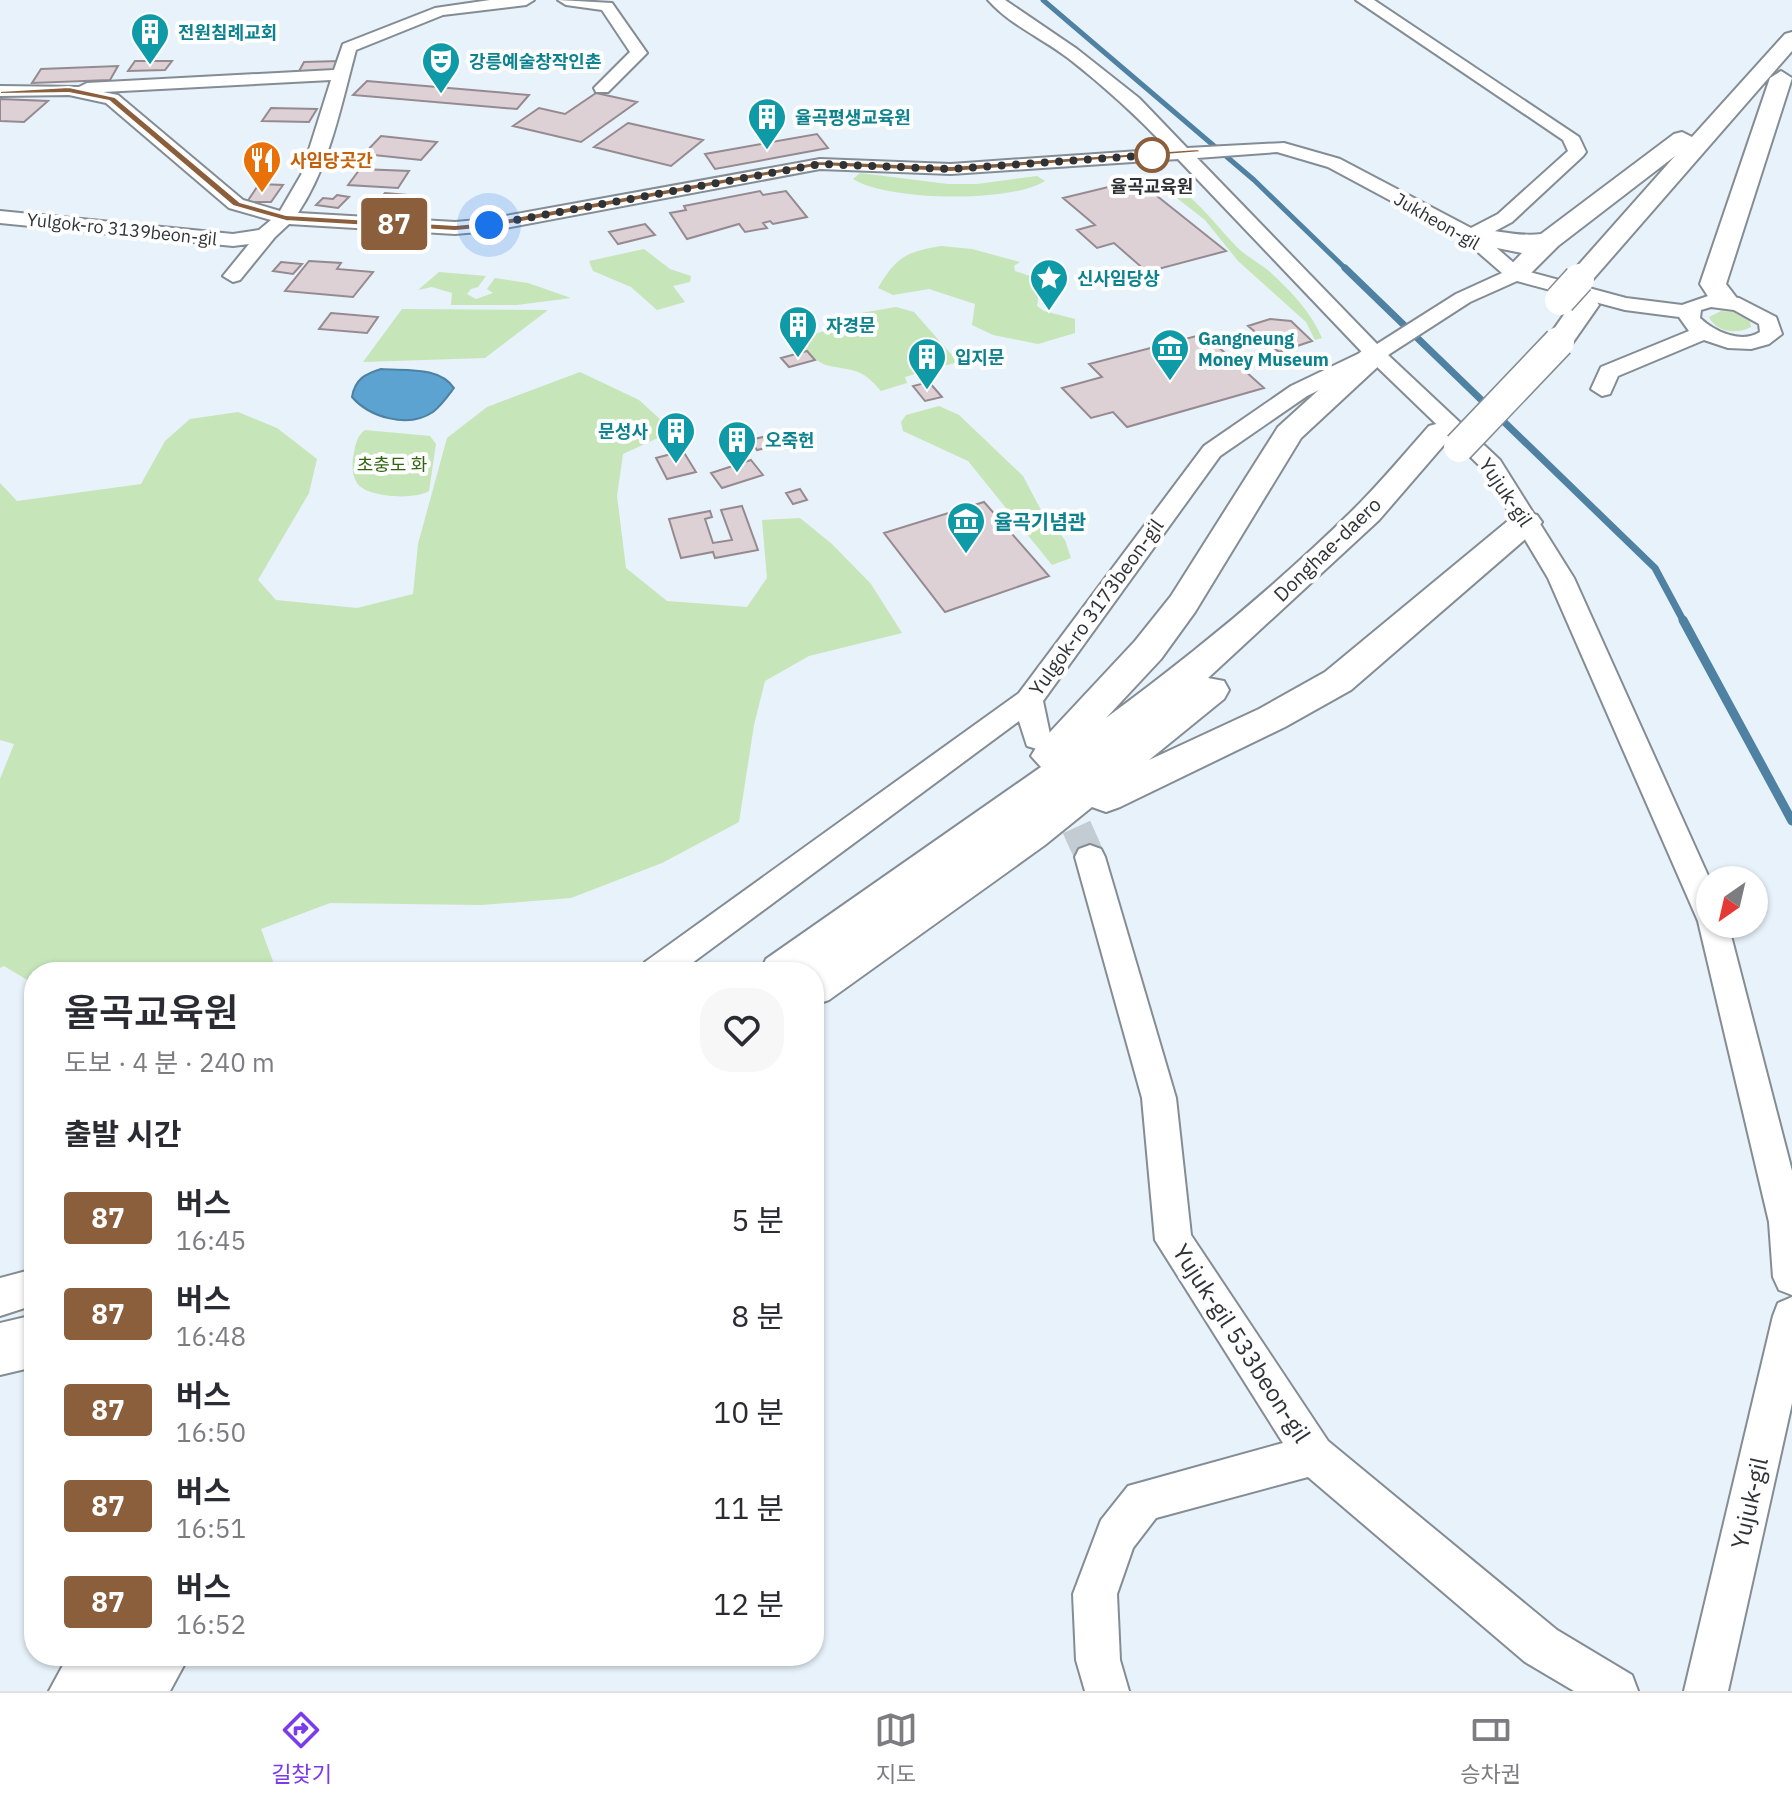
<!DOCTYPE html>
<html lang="ko">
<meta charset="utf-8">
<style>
:root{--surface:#fff;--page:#f7f7f7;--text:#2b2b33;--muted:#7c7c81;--line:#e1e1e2;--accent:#7c3aed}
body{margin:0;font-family:"IBM Plex Sans","Noto Sans KR",sans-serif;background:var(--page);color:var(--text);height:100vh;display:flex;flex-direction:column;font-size:30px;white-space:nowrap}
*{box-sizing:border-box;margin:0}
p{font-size:26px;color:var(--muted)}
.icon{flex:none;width:44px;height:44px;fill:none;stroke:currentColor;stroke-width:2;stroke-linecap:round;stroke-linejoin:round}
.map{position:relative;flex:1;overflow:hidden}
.drawer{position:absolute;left:24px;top:962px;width:800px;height:704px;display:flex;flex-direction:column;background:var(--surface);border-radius:32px;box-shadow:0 2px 6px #0004}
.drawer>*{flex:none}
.badge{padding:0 16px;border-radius:6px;font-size:28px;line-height:52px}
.needle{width:52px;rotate:214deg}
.fabs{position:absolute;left:1696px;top:866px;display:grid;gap:16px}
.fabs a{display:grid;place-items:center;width:72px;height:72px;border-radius:50%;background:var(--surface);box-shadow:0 2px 6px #0004;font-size:40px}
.you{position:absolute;width:40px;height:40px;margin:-20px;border:6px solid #fff;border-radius:50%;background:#1a73e8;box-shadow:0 0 0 12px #1a73e833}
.map>.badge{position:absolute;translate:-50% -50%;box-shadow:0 0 0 4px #fff}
h2{padding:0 40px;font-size:30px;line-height:72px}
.round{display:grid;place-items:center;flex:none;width:84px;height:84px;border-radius:32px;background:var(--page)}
.summary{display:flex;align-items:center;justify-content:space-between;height:136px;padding:0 40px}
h1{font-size:38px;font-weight:600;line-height:60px}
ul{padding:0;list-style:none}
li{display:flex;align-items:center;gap:24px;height:96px;padding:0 40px}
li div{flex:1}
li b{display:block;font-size:30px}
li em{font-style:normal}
li .badge{min-width:88px;font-weight:700;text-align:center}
.tabs{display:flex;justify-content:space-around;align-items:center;height:112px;border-top:2px solid var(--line);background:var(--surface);font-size:22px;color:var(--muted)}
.tabs a{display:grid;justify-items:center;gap:4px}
.tabs .selected{color:var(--accent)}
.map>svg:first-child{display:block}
</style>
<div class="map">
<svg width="1792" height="1691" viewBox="0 0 1792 1691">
<rect width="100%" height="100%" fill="#e8f2fa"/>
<path fill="#c6e5b9" d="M860,173L948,184H977L1037,176L1045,181C1011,203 887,201 853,179Z
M1168,182C1195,196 1214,223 1235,245C1245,256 1258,262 1269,271C1289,289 1312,313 1322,338L1315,340L1306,322L1238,261L1205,220L1164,188Z
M941,246L972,249L1020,262L1014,266L1015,271L1036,278L1045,275L1060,293H1046L1038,299L1037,306L1044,311L1075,319V333L1038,344L993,335L972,325L975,304L929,289L893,295L878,288C896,257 906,252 941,246Z
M644,249L670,269L691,276L690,282L673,286L685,302L657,310L631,287L593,271L589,261Z
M439,272L486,276L478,287L471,289L467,294L476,299L493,293L487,289L495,278L528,283L571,298L517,305H451L452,293L432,287L418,290Z
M896,307L914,312L958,362L905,377L907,383L881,391C860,366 854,372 826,365C815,362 805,347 797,339L842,326L839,321L843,316Z
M402,309L548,310L485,358L363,362Z
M1721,311L1734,312L1750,321L1751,327C1736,335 1716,332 1709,317Z
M580,372L639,400L673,431L623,454L617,496L626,568L667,601L747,607L767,578L762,520L800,518L832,544L871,584L902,633L809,656L765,681L754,725L739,822L662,863L571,898L481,905L330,903L261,929L277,972H34V984L4,966L0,968V779L14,744L0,740V483L17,501L141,484L165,441L190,419L238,412L277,428L317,459L309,493L258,580L276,600L357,608L413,594L418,544L447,438L487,407Z
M939,406L959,415L1023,476L1042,512L1065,540L1071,558L1052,565L968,461L903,431L901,422L906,415Z
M365,430L430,436L436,444L429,491C415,500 367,498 357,483C351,473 352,462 354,452C356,442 358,435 365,430Z"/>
<path fill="#5ca3d1" stroke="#4f81a2" stroke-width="2" d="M381,369C406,371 439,366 454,388C448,396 441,406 433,412C408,429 369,417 352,397C355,379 365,374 381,369Z"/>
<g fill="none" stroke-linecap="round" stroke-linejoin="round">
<path stroke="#4f81a2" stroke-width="5" d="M1043,0L1254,180L1347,270"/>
<path stroke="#4f81a2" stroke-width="7" d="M1345,268L1655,568L1684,622"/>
<path stroke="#4f81a2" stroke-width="9" d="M1683,620L1792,821"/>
</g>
<path fill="#ddd1d6" stroke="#958a8f" stroke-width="2" d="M135,61H172L165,70L128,71Z
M339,61L334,72L298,73L304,62Z
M118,66L110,80L32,83L41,69Z
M367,81L529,95L517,109L353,95Z
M596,93L637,102L581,142L513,126L539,108L565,114Z
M0,99L48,101L24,122L0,121Z
M271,108L317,109L309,122L262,121Z
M628,123L703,140L671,166L594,147Z
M817,134L828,148L715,169L705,154Z
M381,136L437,142L421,160L364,154Z
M360,169L409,171L398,188L348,185Z
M1137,180L1226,251L1147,272L1114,243L1097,248L1077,230L1095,225L1063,198Z
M259,184L283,185L271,202H247Z
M760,191L763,195L786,191L807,217L773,224L770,221L763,223L767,228L745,232L739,224L687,239L670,213L686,210L684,206Z
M385,193L420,196L406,213L369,210Z
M337,195L349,197L338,208L316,205L323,198L333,199Z
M645,224L655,235L618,244L609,232Z
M309,261L341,263L337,269L373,272L353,297L285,291Z
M281,262L302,264L293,274L273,271Z
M331,313L378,317L367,333L319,329Z
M1270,319L1291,321L1312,341L1279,352L1248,326Z
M1204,334L1264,388L1127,427L1113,412L1091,418L1062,388L1102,377L1089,364Z
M807,351L815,360L789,367L781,358Z
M929,382L942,397L925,401L913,386Z
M763,437L770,447L757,450L750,440Z
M683,451L696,472L667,479L656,458Z
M751,460L763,475L722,488L711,473Z
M800,489L807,500L793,504L786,493Z
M984,502L1049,576L945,612L884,533Z
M742,506L758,550L715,558L713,552L681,558L669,519L710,511L712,517L705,519L713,543L732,540L721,510Z"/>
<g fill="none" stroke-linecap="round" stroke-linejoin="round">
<path stroke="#c3ccd3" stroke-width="30" stroke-dasharray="30 15" stroke-linecap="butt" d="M1058,786L1090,857"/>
<g stroke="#848c94" stroke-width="4">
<path id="minor" d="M490,0H534L526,5L443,15L356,50C341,105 330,165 298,213L455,222L489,219L820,159L951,164L1168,149C1137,116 1104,86 1068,58C1042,38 1010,25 988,0H1005L1077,49L1139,98L1187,148L1284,143L1340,159L1471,228L1498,214L1568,151L1563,140L1356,0H1374L1579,137L1586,152L1583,156L1512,222L1484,237L1522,270L1626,298L1682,305L1711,295L1739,298L1776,317L1782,334L1769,344L1751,349L1728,348L1704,340L1618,376L1610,394L1602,396L1591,389L1601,367L1689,331L1679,317L1625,310L1517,281L1470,302L1388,355L1500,460L1574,578L1710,880V924H1728L1792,1171V1295L1779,1290L1773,1277L1769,1222L1698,921L1548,578L1483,469L1373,363L1307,396L1220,456L1043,701L1051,739L1047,746L1037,749L1027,746L1019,721L680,972H640L645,962L1019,693L1204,446L1291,386L1362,352L1178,159L951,174L820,169L489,231L455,234L289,224L275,237L240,280L233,282L223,276L249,244L233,246L0,223V211L233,234L259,230L271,220L229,208L106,103L69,95L0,96V86L79,87L87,83L334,70L343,44L435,8ZM331,80L301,175L280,211L243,200L118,95L103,92ZM1277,152L1328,167L1464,240L1502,273L1456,294L1377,344L1197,158ZM1711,307L1734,310L1759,324L1760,332C1741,344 1715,332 1700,318L1701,310Z
M558,0L612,3L647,53L608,92H596L594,88L630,52L602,10L566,5Z
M1090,845L1101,849L1105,857L1176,1098L1191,1235L1328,1441L1557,1630L1632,1675L1638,1691H1574L1525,1662L1308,1477L1156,1518L1133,1548L1117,1594L1120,1660L1129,1691H1085L1076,1660L1073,1594L1101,1520L1128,1486L1283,1443L1155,1240L1142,1098L1075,857L1079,849Z
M34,1269V1305L0,1316V1278Z
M1792,1297V1403L1728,1691H1684L1773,1316L1778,1303Z"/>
</g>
<g stroke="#848c94" stroke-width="4">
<path id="major" d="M1792,32V51L1588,285H1570L1566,279L1675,156L1558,246L1524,280H1506L1502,274L1522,253L1462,241L1458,236L1462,231C1485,225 1514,238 1541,234L1674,134L1682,132L1692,137L1785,34Z
M1781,71L1792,78L1726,284L1739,301L1735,307H1715L1700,284L1770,78Z
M1585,297L1595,299L1599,305L1569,348L1559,350L1549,348L1545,342L1549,336L1575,299Z
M1375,345L1385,348L1389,354L1385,360L1301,438L1195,612L1161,659L1106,718C1193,654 1278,584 1355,508C1381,482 1405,453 1429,426L1440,423L1451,426L1455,432L1379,520L1208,678L1224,681L1229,690L1224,699L1149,760L1259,709L1325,672L1515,515L1526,512L1537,515L1542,522L1537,529L1351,690L1285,727L1120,807L1106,812L1092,807L1045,845L829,1000L814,1005V972H760L766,959L1041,767L1031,756L1037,746L1135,641L1171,596L1278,427L1365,348Z
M34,1315V1367L0,1375V1323Z
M68,1656H189L170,1691H49Z"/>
</g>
<use href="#minor" fill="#fff" fill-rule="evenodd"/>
<use href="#major" fill="#fff" fill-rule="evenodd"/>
<g stroke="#848c94" stroke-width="33" stroke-linecap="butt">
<path id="major-bridge" d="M1560,300L1579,279
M1459,447L1559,342"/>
</g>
<use href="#major-bridge" stroke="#fff" stroke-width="30"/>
</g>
<path fill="#8b5e3c" stroke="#fff" stroke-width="2" d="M69,87L115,97L240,202L286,215L455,225L489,222L820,161L951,166L1198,149L1202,152L951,172L820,166L489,228L455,231L286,221L233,206L109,101L69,93L0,94V91Z"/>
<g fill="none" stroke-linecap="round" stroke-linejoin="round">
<path stroke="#303336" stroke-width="8" stroke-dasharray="0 14.4" d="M489,225L820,164L951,169L1152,155"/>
</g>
<defs>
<g id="building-pin" transform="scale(2)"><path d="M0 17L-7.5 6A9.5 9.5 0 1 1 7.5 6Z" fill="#0f9aa8" stroke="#fefefe"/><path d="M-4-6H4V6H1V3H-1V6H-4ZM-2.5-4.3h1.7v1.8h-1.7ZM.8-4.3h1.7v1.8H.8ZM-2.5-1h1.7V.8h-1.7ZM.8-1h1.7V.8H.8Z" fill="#fff"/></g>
<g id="theatre-pin" transform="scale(2)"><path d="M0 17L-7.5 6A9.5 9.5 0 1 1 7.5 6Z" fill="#0f9aa8" stroke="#fefefe"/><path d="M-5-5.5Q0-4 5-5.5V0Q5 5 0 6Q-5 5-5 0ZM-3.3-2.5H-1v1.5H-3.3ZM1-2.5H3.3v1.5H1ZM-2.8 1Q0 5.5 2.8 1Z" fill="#fff"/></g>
<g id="restaurant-pin" transform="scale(2)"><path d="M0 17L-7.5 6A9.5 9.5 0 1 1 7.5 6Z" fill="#e8710a" stroke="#fefefe"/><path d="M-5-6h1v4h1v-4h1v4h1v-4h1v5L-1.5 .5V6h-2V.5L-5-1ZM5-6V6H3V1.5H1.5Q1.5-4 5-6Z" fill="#fff"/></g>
<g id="sight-pin" transform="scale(2)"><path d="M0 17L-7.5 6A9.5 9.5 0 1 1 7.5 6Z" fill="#0f9aa8" stroke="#fefefe"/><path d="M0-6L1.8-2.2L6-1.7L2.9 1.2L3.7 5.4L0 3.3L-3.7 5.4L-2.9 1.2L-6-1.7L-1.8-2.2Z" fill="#fff"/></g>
<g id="museum-pin" transform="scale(2)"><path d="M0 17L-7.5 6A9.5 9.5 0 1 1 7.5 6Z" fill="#0f9aa8" stroke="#fefefe"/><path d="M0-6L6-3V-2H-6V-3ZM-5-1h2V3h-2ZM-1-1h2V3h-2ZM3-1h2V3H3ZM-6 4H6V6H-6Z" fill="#fff"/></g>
</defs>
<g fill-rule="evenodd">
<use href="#building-pin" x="150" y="32"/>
<use href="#theatre-pin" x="441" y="61"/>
<use href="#building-pin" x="767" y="117"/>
<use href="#restaurant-pin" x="262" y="160"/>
<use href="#sight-pin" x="1049" y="278"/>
<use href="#building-pin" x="798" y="325"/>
<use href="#museum-pin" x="1170" y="348"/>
<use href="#building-pin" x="927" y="357"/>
<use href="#building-pin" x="676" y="431"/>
<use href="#building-pin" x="737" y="440"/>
<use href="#museum-pin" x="966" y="521"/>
</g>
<circle fill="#fff" stroke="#8b5e3c" stroke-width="4" cx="1152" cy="155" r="16"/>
<g text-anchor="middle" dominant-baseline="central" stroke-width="8" stroke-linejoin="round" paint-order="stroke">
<g font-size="18" font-weight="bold" fill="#0d838f" stroke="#fefefe" text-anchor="start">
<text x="178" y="32">전원침례교회</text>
<text x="469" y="61">강릉예술창작인촌</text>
<text x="795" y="117">율곡평생교육원</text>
<text x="1077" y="278">신사임당상</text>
<text x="826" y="325">자경문</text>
<text x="1198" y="338">Gangneung<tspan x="1198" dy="21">Money Museum</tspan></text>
<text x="955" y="357">입지문</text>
<text x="648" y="431" text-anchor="end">문성사</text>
<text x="765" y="440">오죽헌</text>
</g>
<g font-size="18" font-weight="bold" fill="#c56008" stroke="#fefefe" text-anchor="start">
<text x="290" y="160">사임당곳간</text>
</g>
<g font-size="18" font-weight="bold" fill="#303336" stroke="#fefefe">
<text x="1152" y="186">율곡교육원</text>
</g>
<g font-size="18" fill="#303336" stroke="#fefefe">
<text transform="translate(1437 221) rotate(30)">Jukheon-gil</text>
<text transform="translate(122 229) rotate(6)">Yulgok-ro 3139beon-gil</text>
</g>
<g font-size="18" fill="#2f650c" stroke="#fefefe">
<text x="392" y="464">초충도 화</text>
</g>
<g font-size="20" fill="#303336" stroke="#fefefe">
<text transform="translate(1506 492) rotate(56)">Yujuk-gil</text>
<text transform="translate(1327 549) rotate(-44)">Donghae-daero</text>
<text transform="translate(1096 607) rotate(-54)">Yulgok-ro 3173beon-gil</text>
</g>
<g font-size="20" font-weight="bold" fill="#0d838f" stroke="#fefefe" text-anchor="start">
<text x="994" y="521">율곡기념관</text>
</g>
<g font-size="24" fill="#303336" stroke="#fefefe">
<text transform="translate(1242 1343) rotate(57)">Yujuk-gil 533beon-gil</text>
<text transform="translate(1749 1503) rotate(-77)">Yujuk-gil</text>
</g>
</g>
</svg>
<div class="fabs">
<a><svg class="needle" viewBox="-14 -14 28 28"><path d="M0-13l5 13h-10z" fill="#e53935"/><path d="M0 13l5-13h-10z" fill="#7c7c81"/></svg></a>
</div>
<div class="you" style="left:489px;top:225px"></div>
<b class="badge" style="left:394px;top:224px;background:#8b5e3c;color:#fff">87</b>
<section class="drawer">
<div class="summary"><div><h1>율곡교육원</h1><p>도보 · 4 분 · 240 m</p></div><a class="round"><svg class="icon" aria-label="heart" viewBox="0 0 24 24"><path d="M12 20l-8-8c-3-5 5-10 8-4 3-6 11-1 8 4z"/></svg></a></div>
<h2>출발 시간</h2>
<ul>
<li><span class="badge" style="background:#8b5e3c;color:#fff">87</span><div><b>버스</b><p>16:45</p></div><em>5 분</em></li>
<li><span class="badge" style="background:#8b5e3c;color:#fff">87</span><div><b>버스</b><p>16:48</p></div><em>8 분</em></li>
<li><span class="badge" style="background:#8b5e3c;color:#fff">87</span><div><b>버스</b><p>16:50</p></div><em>10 분</em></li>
<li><span class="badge" style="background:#8b5e3c;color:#fff">87</span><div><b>버스</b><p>16:51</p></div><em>11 분</em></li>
<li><span class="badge" style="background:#8b5e3c;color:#fff">87</span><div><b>버스</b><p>16:52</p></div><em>12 분</em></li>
</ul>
</section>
</div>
<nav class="tabs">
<a class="selected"><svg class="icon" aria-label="directions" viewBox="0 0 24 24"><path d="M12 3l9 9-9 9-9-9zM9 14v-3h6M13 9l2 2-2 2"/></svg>길찾기</a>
<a><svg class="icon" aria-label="map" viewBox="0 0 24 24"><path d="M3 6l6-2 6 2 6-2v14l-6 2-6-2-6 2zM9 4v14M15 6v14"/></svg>지도</a>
<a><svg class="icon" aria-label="tickets" viewBox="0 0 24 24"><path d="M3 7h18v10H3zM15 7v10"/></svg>승차권</a>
</nav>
